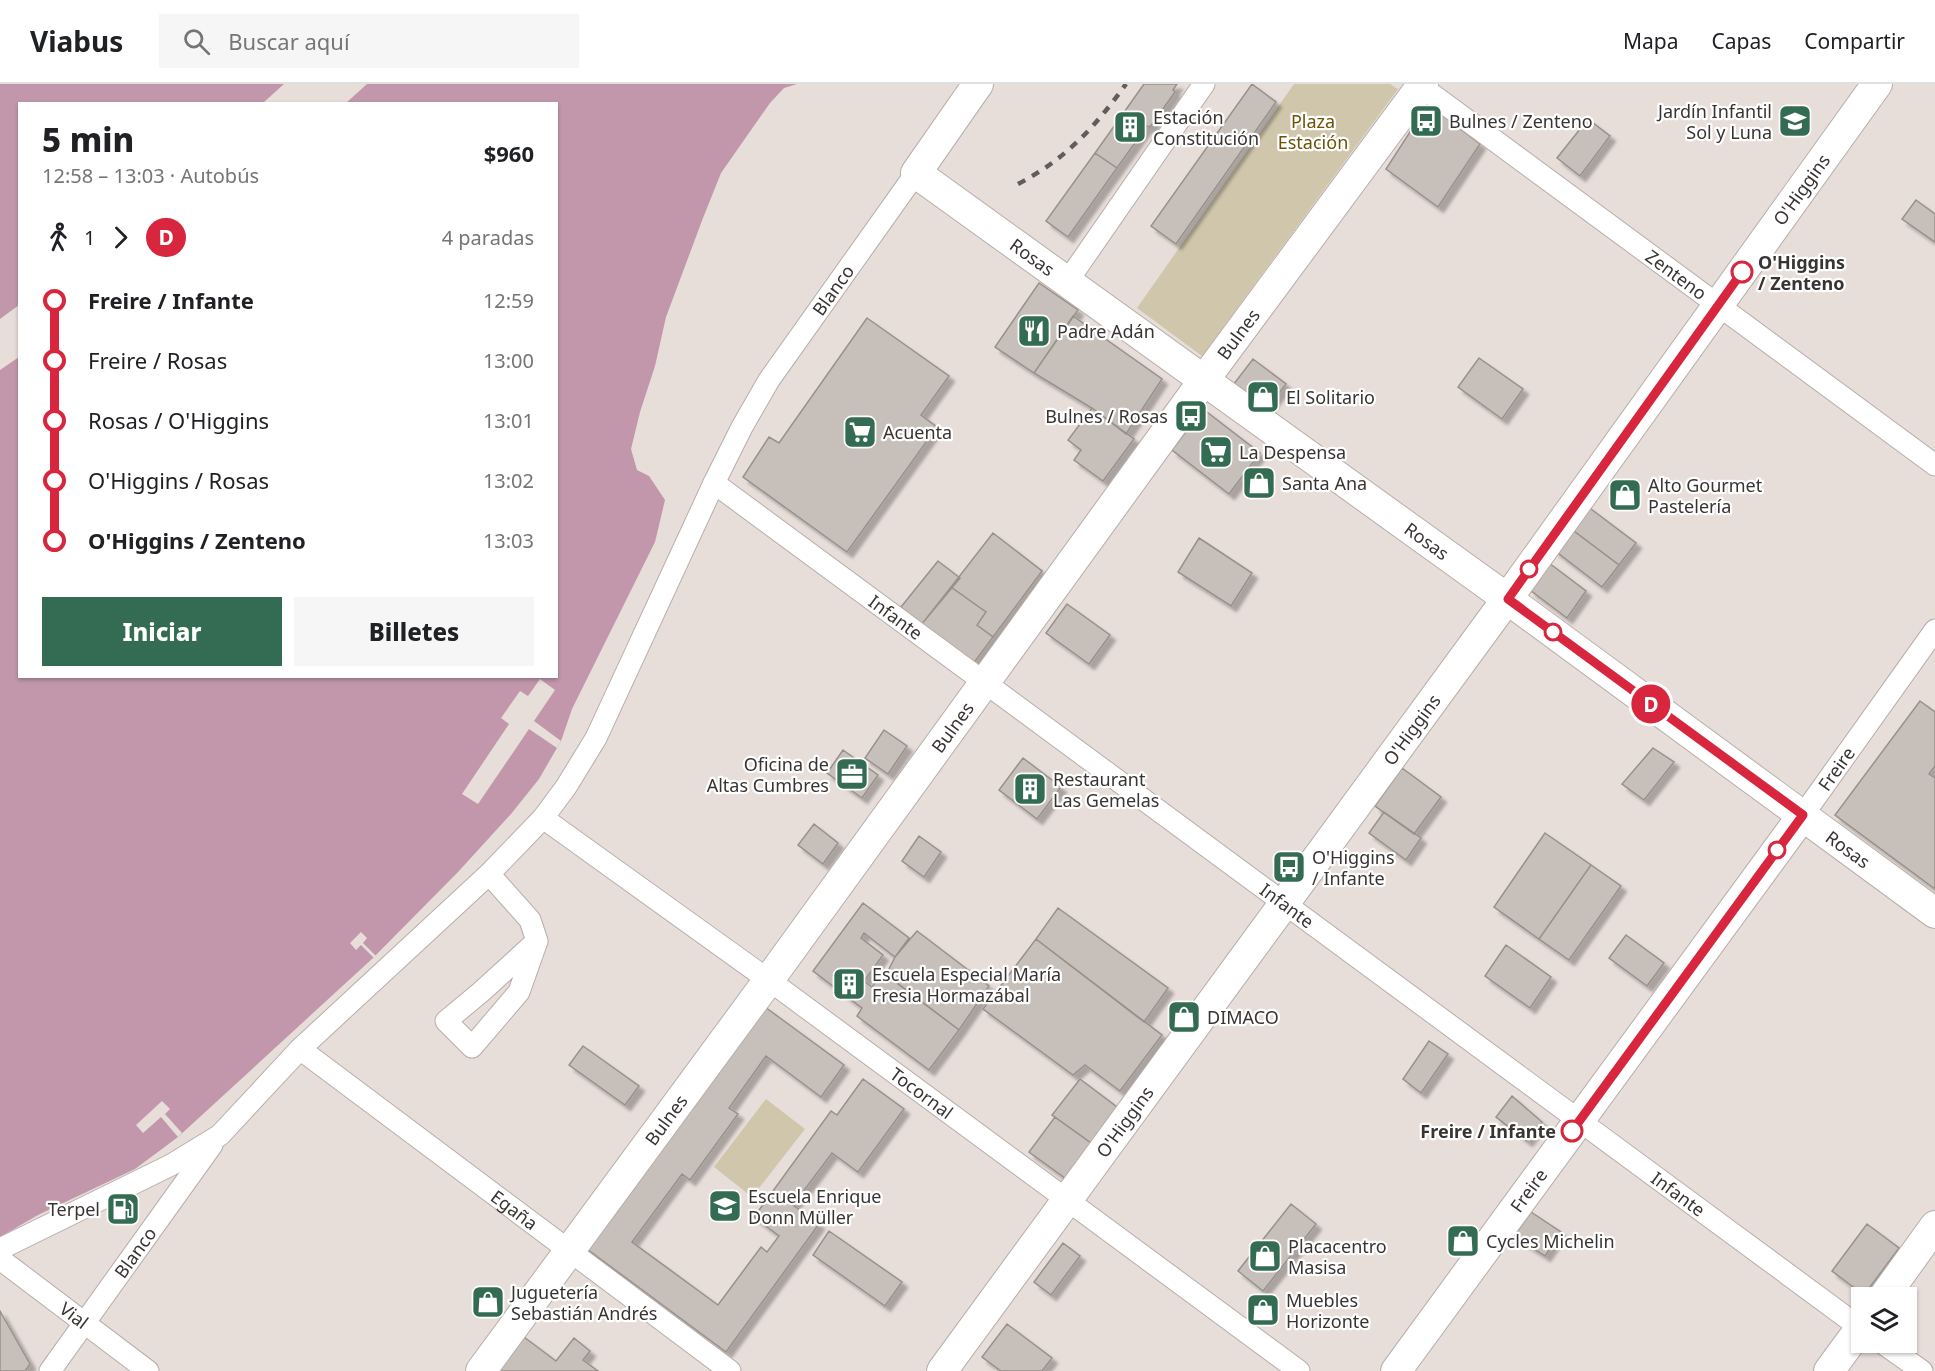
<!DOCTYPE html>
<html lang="es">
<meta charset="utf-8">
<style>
:root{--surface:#fff;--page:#f6f6f6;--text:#202124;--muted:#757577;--line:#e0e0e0;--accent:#336c53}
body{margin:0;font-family:"Noto Sans",sans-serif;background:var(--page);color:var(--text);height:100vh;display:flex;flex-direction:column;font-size:22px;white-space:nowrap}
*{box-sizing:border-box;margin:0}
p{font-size:20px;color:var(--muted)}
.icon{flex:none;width:33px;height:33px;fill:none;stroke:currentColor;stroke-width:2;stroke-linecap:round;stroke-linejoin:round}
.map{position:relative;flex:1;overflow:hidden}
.details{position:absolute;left:18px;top:18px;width:540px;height:576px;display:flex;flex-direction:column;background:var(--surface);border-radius:0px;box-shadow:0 2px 4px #0004}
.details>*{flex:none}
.badge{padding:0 12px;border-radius:20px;font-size:21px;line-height:39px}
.fabs{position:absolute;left:1851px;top:1203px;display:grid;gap:12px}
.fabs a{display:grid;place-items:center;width:66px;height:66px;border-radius:0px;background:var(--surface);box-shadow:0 2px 4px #0004;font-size:30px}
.map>.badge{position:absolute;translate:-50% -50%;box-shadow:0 0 0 3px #fff}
.legs{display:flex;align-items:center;gap:9px;height:66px;padding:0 24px;font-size:20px}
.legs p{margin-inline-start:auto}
.summary{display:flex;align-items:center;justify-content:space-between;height:102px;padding:0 24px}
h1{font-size:33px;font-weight:800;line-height:45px}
.action{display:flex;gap:12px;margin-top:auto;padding:12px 24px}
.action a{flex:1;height:69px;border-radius:0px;background:var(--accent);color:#fff;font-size:24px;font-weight:800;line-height:69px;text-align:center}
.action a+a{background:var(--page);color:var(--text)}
ul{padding:0 24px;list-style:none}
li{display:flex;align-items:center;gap:21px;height:60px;font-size:22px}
li i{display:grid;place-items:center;width:9px;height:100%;margin:0 8px;background:currentColor}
li i::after{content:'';width:15px;height:15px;margin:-8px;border:4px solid;border-radius:50%;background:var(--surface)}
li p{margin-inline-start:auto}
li:first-child i{background:linear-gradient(#0000 50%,currentColor 0)}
li:last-child i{background:linear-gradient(currentColor 50%,#0000 0)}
header{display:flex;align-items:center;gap:36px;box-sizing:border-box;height:84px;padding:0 30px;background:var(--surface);border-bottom:2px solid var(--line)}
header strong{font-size:28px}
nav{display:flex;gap:33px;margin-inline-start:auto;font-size:21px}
.search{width:420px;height:54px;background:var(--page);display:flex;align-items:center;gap:15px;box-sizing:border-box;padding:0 21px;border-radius:0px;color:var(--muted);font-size:22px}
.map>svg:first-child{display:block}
</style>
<header>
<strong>Viabus</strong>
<div class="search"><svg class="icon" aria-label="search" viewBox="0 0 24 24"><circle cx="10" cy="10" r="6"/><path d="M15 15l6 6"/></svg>Buscar aquí</div>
<nav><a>Mapa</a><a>Capas</a><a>Compartir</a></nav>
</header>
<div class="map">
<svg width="1935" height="1287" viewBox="0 0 1935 1287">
<defs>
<filter id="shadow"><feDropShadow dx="5.5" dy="5.5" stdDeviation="1.5" flood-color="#0004"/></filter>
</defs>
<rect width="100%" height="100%" fill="#e7ddd9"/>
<path fill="#d0c6ac" d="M1294,0H1390L1398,5L1202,272L1137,224Z
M766,1015L805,1045L752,1113L714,1083Z"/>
<path fill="#c297ac" d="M0,0H284L263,19L20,20L19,221L0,235Z
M367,0H797L784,4L770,19L721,89L703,134L666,233L655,282L640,328L631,365L637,386L649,392L665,416L655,458L572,625L561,657L539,695L511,730L458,788L373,874L178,1053L135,1085L38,1131L0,1153V286L19,273L20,592H556V20L346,19Z"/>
<path fill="#e7ddd9" d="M540,595L555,606L534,637L561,657L557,664L529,645L478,720L462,710L509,640L501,634L520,607L528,612Z
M361,848L367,854L363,859L376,872L374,874L361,861L356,866L350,859Z
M162,1017L170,1025L165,1030L182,1049L178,1053L161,1033L143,1049L136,1041Z"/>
<path fill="#c7c0ba" stroke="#98918b" stroke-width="1.5" filter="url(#shadow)" d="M1144,0H1177L1173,6L1175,8L1150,43L1147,42L1117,84L1095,69Z
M1252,0L1276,18L1176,160L1151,142Z
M1428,20L1480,60L1438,123L1386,85Z
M1588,35L1610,52L1580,92L1557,74Z
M1095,69L1117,84L1068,153L1046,137Z
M1916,116L1935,130V158L1902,135Z
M1039,199L1078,226L1034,289L995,263Z
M1073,232L1162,295L1126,350L1092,324L1034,289Z
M867,234L949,292L921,331L937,343L847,468L743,393L769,353L779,359Z
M1479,274L1523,305L1502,335L1458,303Z
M1253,275L1286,300L1266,326L1233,301Z
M1092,324L1134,355L1103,397L1074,376L1081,366L1068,356Z
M1203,325L1260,369L1229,410L1172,366Z
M1587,422L1636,459L1619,481L1570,444Z
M1570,444L1619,481L1602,503L1554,466Z
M993,449L1042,487L993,553L977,541L986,528L951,503Z
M1199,454L1252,489L1231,522L1178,488Z
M938,477L960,494L921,541L901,523Z
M1549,479L1586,507L1567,534L1530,506Z
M951,503L986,528L977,541L993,553L973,580L921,541Z
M1067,520L1110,551L1089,580L1046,549Z
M1920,617L1935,628V682L1929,690L1935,694V805L1835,731Z
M884,646L907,662L888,690L865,674Z
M1653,664L1674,678L1644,716L1622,700Z
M843,666L878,691L862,714L827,689Z
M1023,674L1061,703L1037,735L999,706Z
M1402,684L1441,713L1414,750L1375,722Z
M1384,728L1421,754L1406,776L1369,749Z
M814,740L838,759L823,780L798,761Z
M1545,749L1591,781L1539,855L1494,823Z
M919,752L941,768L924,793L902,777Z
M1591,781L1621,802L1569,876L1539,855Z
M863,819L909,854L895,873L864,849L861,854L883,871L864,897L872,903L883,888L959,946L929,986L857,932L862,924L813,887Z
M1058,824L1168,904L1144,938L1036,855Z
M917,847L989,902L959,946L886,891L895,873Z
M1626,851L1664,879L1647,902L1609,874Z
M1036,855L1162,951L1120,1007L1085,981L1073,991L983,925Z
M1506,861L1551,893L1530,924L1485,892Z
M765,923L844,981L821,1013L766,972L729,1024L738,1030L690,1096L682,1090L632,1158L718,1221L761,1163L767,1168L779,1152L754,1133L831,1027L837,1031L863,995L904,1025L858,1088L832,1069L793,1121L819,1140L726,1268L587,1165Z
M1429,957L1448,970L1421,1009L1403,995Z
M583,962L639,1002L625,1021L569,981Z
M1080,995L1117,1023L1091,1059L1052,1031Z
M1512,1012L1542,1038L1527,1057L1496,1033Z
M1055,1033L1091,1059L1065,1094L1029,1068Z
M1291,1120L1316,1140L1263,1207L1238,1187Z
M1531,1128L1561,1148L1545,1172L1514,1152Z
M1867,1140L1899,1164L1864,1211L1832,1187Z
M829,1147L902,1198L885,1222L813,1171Z
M1063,1159L1080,1172L1051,1211L1034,1198Z
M0,1227L30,1280L25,1287H0Z
M1007,1240L1052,1274L1042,1287H1001L982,1273Z
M524,1253L556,1277L574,1254L590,1267L583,1276L598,1287H499Z"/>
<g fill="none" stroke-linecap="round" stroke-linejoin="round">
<g stroke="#b7aeab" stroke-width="23">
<g id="street">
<path id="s1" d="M1418,0L1935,381"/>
<path d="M1067,198L1204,0"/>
<path id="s2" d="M714,399L1862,1245"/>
<path id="s3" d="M1803,731L1935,546"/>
<path id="s4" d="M543,734L781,905L1299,1287"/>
<path d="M489,790L530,836L537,857L481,908L446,937L472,963L519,908L537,857"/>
<path id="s5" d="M300,965L730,1287"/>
<path id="s6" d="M0,1165L171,1081L220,1051L300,965L489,790L543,734L566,703L596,654L714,399L742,343L769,296L916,89"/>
<path id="s7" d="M0,1175L148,1287"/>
<path d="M1881,1258L1922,1287"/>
<path id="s8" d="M50,1287L212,1061"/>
</g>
</g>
<g stroke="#b7aeab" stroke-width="32">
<g id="secondary">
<path id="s9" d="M978,0L916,89L1491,503L1935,829"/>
<path d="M1883,1214L1935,1142"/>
<path id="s10" d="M481,1287L779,882L1204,296L1423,0"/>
<path id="s11" d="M942,1287L1507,515L1877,0"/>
<path id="s12" d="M1396,1287L1803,731"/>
<path d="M1829,1287L1862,1242"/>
</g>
</g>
<use href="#street" stroke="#fff" stroke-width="21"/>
<use href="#secondary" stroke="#fff" stroke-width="30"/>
<path stroke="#625d5b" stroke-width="4.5" stroke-dasharray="8 8" stroke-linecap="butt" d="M1018,100C1066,75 1095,43 1126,0"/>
</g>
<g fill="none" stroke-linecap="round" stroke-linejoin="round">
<g stroke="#fff" stroke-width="14">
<path id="line-1" d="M1572,1047L1803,731L1508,515L1742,188"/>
</g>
<use href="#line-1" stroke="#d7263d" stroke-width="9"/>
</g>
<defs>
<g id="bus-square" transform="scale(1.725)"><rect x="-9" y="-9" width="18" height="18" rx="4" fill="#336c53" stroke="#fff"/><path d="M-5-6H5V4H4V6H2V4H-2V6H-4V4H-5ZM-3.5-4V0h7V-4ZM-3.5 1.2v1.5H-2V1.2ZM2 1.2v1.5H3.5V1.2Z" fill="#fff"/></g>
<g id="school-square" transform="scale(1.725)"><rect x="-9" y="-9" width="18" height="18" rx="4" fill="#336c53" stroke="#fff"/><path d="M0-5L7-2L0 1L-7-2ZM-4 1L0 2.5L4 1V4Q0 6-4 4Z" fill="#fff"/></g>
<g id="building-square" transform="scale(1.725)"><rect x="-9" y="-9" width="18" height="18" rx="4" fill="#336c53" stroke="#fff"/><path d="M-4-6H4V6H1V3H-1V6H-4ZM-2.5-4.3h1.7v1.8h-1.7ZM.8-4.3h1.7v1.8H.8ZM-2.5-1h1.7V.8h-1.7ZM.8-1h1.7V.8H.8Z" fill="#fff"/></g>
<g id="restaurant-square" transform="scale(1.725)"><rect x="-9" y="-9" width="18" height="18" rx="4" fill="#336c53" stroke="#fff"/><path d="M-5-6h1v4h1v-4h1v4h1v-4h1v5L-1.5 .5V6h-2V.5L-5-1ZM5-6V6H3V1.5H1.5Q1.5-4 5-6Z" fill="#fff"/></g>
<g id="shop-square" transform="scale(1.725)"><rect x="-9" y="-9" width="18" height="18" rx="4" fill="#336c53" stroke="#fff"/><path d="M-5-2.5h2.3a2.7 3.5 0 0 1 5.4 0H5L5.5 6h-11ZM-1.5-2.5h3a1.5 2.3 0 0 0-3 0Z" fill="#fff"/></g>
<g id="supermarket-square" transform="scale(1.725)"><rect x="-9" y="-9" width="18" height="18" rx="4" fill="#336c53" stroke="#fff"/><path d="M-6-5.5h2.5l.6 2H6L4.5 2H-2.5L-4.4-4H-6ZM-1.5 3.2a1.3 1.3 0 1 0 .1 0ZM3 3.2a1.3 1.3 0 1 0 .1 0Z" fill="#fff"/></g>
<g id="office-square" transform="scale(1.725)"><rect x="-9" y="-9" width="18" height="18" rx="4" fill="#336c53" stroke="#fff"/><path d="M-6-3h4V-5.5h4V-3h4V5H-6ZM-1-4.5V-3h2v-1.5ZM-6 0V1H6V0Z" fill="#fff"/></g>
<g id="fuel-square" transform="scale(1.725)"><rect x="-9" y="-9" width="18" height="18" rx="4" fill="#336c53" stroke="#fff"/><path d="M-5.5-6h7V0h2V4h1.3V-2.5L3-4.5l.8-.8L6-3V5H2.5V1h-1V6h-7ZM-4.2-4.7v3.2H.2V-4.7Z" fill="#fff"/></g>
</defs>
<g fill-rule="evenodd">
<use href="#bus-square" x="1426" y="37"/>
<use href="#school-square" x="1795" y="37"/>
<use href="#building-square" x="1130" y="43"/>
<use href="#restaurant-square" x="1034" y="247"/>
<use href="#shop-square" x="1263" y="313"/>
<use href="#bus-square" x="1191" y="332"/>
<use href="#supermarket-square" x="860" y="348"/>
<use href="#supermarket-square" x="1216" y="368"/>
<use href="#shop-square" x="1259" y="399"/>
<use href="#shop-square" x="1625" y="411"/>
<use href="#office-square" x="852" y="690"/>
<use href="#building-square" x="1030" y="705"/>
<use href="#bus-square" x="1289" y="783"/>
<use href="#building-square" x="849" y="900"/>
<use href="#shop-square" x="1184" y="933"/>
<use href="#school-square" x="725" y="1122"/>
<use href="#fuel-square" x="123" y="1125"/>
<use href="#shop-square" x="1463" y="1157"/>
<use href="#shop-square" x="1265" y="1172"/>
<use href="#shop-square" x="488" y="1218"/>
<use href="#shop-square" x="1263" y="1226"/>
</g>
<g fill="#fff" stroke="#d7263d" stroke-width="3">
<circle cx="1742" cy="188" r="10"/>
<circle cx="1529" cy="485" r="8"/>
<circle cx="1553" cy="548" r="8"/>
<circle cx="1777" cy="766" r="8"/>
<circle cx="1572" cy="1047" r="10"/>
</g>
<g text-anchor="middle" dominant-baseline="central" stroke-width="4.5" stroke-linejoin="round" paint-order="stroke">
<g font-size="18" fill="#383433" stroke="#fff" text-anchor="start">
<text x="1772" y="27" text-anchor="end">Jardín Infantil<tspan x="1772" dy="21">Sol y Luna</tspan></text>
<text x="1153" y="33">Estación<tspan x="1153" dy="21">Constitución</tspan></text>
<text x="1449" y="37">Bulnes / Zenteno</text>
<text x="1057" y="247">Padre Adán</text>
<text x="1286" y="313">El Solitario</text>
<text x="1168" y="332" text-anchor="end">Bulnes / Rosas</text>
<text x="883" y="348">Acuenta</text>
<text x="1239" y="368">La Despensa</text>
<text x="1282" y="399">Santa Ana</text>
<text x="1648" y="401">Alto Gourmet<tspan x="1648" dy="21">Pastelería</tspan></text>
<text x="829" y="680" text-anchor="end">Oficina de<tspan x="829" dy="21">Altas Cumbres</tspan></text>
<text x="1053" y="695">Restaurant<tspan x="1053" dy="21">Las Gemelas</tspan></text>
<text x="1312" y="773">O'Higgins<tspan x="1312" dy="21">/ Infante</tspan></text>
<text x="872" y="890">Escuela Especial María<tspan x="872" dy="21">Fresia Hormazábal</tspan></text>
<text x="1207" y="933">DIMACO</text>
<text x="748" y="1112">Escuela Enrique<tspan x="748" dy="21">Donn Müller</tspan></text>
<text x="100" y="1125" text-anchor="end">Terpel</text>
<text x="1486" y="1157">Cycles Michelin</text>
<text x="1288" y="1162">Placacentro<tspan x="1288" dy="21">Masisa</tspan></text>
<text x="511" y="1208">Juguetería<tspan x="511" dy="21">Sebastián Andrés</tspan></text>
<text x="1286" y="1216">Muebles<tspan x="1286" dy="21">Horizonte</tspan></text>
</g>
<g font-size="18" fill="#6a5207" stroke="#fff">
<text x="1313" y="37">Plaza<tspan x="1313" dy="21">Estación</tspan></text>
</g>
<g font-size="18" fill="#383433" stroke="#fff">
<text stroke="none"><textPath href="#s11" startOffset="1461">O'Higgins</textPath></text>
<text stroke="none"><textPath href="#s9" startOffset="252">Rosas</textPath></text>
<text stroke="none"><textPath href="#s1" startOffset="321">Zenteno</textPath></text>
<text stroke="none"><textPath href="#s6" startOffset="1305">Blanco</textPath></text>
<text stroke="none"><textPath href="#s10" startOffset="1284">Bulnes</textPath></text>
<text stroke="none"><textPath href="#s9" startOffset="738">Rosas</textPath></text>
<text stroke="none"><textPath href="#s2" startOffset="226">Infante</textPath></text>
<text stroke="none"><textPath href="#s10" startOffset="798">Bulnes</textPath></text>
<text stroke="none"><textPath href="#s11" startOffset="795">O'Higgins</textPath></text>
<text stroke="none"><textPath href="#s3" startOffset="57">Freire</textPath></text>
<text stroke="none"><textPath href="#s9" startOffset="1260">Rosas</textPath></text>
<text stroke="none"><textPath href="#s2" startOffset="712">Infante</textPath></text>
<text stroke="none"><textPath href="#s4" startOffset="468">Tocornal</textPath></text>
<text stroke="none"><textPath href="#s10" startOffset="312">Bulnes</textPath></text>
<text stroke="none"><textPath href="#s11" startOffset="309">O'Higgins</textPath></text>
<text stroke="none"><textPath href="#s12" startOffset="224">Freire</textPath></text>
<text stroke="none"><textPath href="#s2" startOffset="1198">Infante</textPath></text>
<text stroke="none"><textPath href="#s5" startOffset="268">Egaña</textPath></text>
<text stroke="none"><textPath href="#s8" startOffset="146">Blanco</textPath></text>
<text stroke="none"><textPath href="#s7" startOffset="93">Vial</textPath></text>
</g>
<g font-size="18" font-weight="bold" fill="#383433" stroke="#fff" text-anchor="start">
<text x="1758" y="178">O'Higgins<tspan x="1758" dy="21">/ Zenteno</tspan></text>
<text x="1556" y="1047" text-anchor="end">Freire / Infante</text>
</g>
</g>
</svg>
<div class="fabs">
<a><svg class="icon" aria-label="layers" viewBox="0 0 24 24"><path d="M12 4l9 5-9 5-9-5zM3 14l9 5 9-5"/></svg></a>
</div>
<b class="badge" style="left:1651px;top:620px;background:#d7263d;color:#fff">D</b>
<section class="details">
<div class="summary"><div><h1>5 min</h1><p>12:58 – 13:03 · Autobús</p></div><b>$960</b></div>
<div class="legs"><svg class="icon" aria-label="walk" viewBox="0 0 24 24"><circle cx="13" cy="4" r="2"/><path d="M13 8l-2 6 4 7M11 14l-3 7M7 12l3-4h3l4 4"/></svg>1<svg class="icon" aria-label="forward" viewBox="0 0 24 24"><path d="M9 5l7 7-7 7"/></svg><b class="badge" style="background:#d7263d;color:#fff">D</b><p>4 paradas</p></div>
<ul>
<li><i style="color:#d7263d"></i><b>Freire / Infante</b><p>12:59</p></li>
<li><i style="color:#d7263d"></i><span>Freire / Rosas</span><p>13:00</p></li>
<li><i style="color:#d7263d"></i><span>Rosas / O'Higgins</span><p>13:01</p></li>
<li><i style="color:#d7263d"></i><span>O'Higgins / Rosas</span><p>13:02</p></li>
<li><i style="color:#d7263d"></i><b>O'Higgins / Zenteno</b><p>13:03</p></li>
</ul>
<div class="action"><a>Iniciar</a><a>Billetes</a></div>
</section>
</div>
